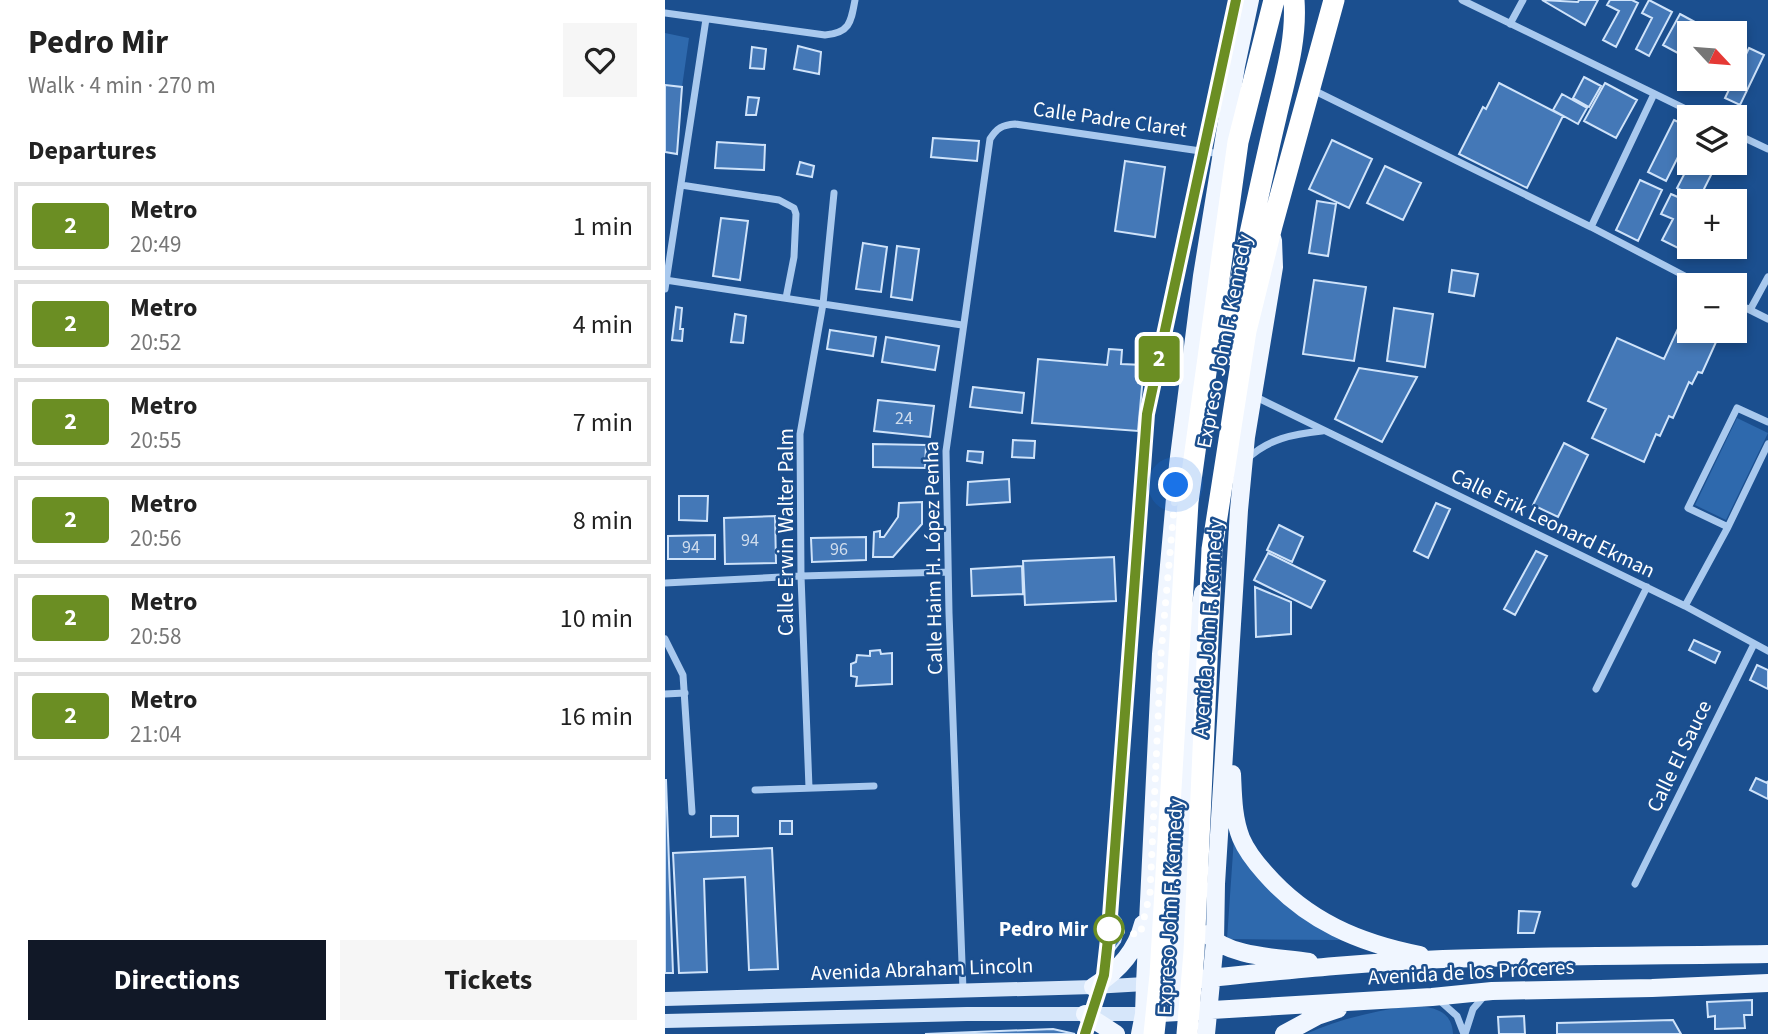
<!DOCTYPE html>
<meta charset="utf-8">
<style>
:root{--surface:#fff;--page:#f6f6f6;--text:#222;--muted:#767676;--line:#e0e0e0;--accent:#111827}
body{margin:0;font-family:"Source Sans 3",sans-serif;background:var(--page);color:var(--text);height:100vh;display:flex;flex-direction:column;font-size:26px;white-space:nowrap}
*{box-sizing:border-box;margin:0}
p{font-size:23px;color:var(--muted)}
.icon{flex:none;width:38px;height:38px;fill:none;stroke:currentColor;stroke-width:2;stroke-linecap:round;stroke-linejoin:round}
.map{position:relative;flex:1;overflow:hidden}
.details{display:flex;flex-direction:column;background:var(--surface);width:665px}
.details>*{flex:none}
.badge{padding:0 14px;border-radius:5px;font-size:24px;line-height:46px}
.needle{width:46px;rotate:116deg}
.fabs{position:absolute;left:1012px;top:21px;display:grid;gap:14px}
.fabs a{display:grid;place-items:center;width:70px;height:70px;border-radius:0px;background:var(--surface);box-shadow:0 4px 10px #0003;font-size:35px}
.you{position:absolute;width:35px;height:35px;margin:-18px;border:5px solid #fff;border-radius:50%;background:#1a73e8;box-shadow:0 0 0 10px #1a73e833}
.map>.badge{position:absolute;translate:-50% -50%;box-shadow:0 0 0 4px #fff}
h2{padding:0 28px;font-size:26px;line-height:63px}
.round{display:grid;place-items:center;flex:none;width:74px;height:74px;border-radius:0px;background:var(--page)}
.overview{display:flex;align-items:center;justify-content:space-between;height:119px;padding:0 28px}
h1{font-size:33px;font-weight:700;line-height:52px}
.button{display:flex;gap:14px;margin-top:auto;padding:14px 28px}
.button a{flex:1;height:80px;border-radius:0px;background:var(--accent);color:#fff;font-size:28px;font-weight:700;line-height:80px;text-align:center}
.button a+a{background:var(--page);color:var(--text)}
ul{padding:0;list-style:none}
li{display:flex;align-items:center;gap:21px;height:88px;margin:0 14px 10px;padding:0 14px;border:4px solid var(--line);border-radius:0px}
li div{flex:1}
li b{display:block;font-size:26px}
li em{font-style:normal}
li .badge{min-width:77px;font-weight:700;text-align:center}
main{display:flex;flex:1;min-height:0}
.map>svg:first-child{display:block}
</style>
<main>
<section class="details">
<div class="overview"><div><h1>Pedro Mir</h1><p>Walk · 4 min · 270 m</p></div><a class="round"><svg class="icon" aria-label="heart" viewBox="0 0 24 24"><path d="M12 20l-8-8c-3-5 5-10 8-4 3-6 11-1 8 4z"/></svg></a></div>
<h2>Departures</h2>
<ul>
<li><span class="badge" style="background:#6b8e23;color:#fff">2</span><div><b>Metro</b><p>20:49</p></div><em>1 min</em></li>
<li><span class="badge" style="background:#6b8e23;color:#fff">2</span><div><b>Metro</b><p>20:52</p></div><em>4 min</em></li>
<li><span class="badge" style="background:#6b8e23;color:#fff">2</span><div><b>Metro</b><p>20:55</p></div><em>7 min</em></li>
<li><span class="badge" style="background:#6b8e23;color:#fff">2</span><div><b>Metro</b><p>20:56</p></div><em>8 min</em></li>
<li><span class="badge" style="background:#6b8e23;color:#fff">2</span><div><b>Metro</b><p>20:58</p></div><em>10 min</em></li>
<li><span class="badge" style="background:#6b8e23;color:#fff">2</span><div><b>Metro</b><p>21:04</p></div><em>16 min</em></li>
</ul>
<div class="button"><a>Directions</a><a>Tickets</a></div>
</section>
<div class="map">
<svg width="1103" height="1034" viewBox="0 0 1103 1034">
<rect width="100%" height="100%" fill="#1b4f8f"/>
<path fill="#2e69ad" d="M0,33L24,38L17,87L0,85Z
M1072,418L1103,433L1061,520L1030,505Z
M569,838L652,926L675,940L562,939Z
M743,1006C764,1006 787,1008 788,1034H641C674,1019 707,1012 743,1006Z"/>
<path fill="#4478b7" stroke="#cfe3fa" stroke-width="2" d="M877,0L913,2L914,0H933L920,25Z
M945,0H967L973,3L951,47L938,40L954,11L942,5Z
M984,0L1007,12L984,56L971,49L987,18L977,13Z
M1015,14L1041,28L1038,33H1024V59L998,45Z
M133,46L156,52L154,74L129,69Z
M87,47L101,49L99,69L85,68Z
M1084,48L1099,55L1075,105L1060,98Z
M919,77L936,86L924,107L908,98Z
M834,83L898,116L862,188L794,154L818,107L821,109Z
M940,83L972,100L951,138L919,121Z
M0,85L17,87L12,154L0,152Z
M897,94L922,108L913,124L888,110Z
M83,97L94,98L91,115H81Z
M1009,120L1024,127V135L1001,181L983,172Z
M268,138L314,141L312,161L266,157Z
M667,140L707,159L684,208L644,189Z
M52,142L100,145L99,170L50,168Z
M460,161L500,167L490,237L450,231Z
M135,162L149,166L147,177L132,174Z
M1025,163H1052L1034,199L1012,188Z
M720,166L756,183L738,220L702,203Z
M975,180L997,190L973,241L951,230Z
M1006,194L1024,202V226L1013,248L997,240L1008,219L996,214Z
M652,201L671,204L663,256L644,253Z
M56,218L83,221L75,280L48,276Z
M198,243L222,247L216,292L191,289Z
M232,246L254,249L247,300L226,297Z
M787,270L813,274L809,296L784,292Z
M649,280L701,287L689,361L638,354Z
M11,307L17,308L15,329H18L17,341L7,340Z
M729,308L768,314L760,367L722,361Z
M1022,309L1024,331H1056L1037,373L1033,372L1027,384L1024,382L1008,418L1004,416L995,436L991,434L979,462L927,438L941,409L923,401L952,338L999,359Z
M70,314L81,316L78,343L66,342Z
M165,330L211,337L208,356L162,349Z
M221,337L274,346L270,370L217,362Z
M444,349L457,350L456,364L479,365L473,431L367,423L373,359L442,365Z
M694,368L752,377L717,442L670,419Z
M308,387L359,393L357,413L305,407Z
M213,400L269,406L265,437L209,431Z
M348,440L370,441L369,458L347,457Z
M899,443L923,455L893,517L868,505Z
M208,444L261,445L260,468L208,467Z
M303,451L318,452L317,463L302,461Z
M344,479L345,502L302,505L303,482Z
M14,496H43L42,521L14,520Z
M257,502V524L228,557H208L209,532L215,531V537H219L233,517L234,503Z
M771,503L785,509L763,558L749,551Z
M110,516L111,563L60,564L59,518Z
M614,525L638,537L627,562L602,550Z
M50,535V559H3V536Z
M201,537V560L147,562L146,538Z
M871,551L882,556L850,615L839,609Z
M603,553L660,581L646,608L589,580Z
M449,557L451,601L360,605L358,561Z
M357,566L358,594L307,596L306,569Z
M590,587L626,602V634L591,637Z
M1029,640L1055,652L1050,663L1024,650Z
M215,650L216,654L227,653V684L191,686L192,677L186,676V664L191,662L192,655L205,656V651Z
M1092,665L1103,670V689L1085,680Z
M1091,778L1102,783L1103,781V799L1085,790Z
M1,780L8,973H0V780Z
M46,816H73V836L46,837Z
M115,821H127V834H115Z
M107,848L113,969L84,970L80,877L39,879L42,972L14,973L8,853Z
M854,911L875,912L869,933H853Z
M442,914H451L456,920L458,931L455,942L449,950L437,943L434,932L438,918Z
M1087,1000V1015H1079L1080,1028L1050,1029V1016L1043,1017L1042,1002Z
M859,1016L860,1034H834L833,1017Z
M1008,1020L1016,1034H892V1023Z
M388,1029L410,1034H260Z"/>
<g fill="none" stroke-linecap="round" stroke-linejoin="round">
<path stroke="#a9c9ee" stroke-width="7" d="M797,0L1037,117
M0,13L160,35C185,33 186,22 190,0
M845,24L858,0
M648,90L926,227L1037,285
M1069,133L1103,149
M16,185L114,200L129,208L131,214L129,257L121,298
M926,227L989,94
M0,280L297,325
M0,289L41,19
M1069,302L1103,319
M1085,310L1103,277
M589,396L1020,606L1103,651
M582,459C603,439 628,434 657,431
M1063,527L1023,508L1072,408L1103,422
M0,583L136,576L283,572
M1020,606L1063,527L1103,444
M0,639L18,675L27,812
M931,689L982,587
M0,694L20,693
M144,788L136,576L135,434L158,304L169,193
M90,790L209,786
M970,884L1089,644
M298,990L284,613L281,451L325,139C332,128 337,125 350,124L556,154
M774,1000L792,1016L799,1034
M800,1034L808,1009L820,995"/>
<path stroke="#d6e6fa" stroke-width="14" d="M0,999L428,987L480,984
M0,1021L302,1014H479"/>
<path stroke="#f0f6ff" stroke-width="18" d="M567,774C568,795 568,818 576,838C581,850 591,863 600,873C642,921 694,943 755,955
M542,934C566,958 612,957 644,962
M481,984C580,975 679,963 778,959C886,955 995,956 1103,954
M428,987C452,972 471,952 478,924
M512,1011L527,652L538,593
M420,1014L451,1034
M479,1014L767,997L827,991L987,988L1103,983
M475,1034L479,1014L480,984L496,654L513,465L537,276L571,66L585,0
M541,1034L550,941L551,884L574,510L581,437L609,267L608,240
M619,1034L652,1016L673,1009"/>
<path stroke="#fff" stroke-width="21" d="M567,355C567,317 575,281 583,243C592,201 601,159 611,117C620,78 632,40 629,0
M489,1034L495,975L523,502L573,142L609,0
M522,1034L529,952L547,549L581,331L607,226L669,0"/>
</g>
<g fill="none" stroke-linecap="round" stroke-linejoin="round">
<g stroke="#fff" stroke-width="16">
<path id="line" d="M420,1034L439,975L444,930L482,414L571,0"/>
</g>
<use href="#line" stroke="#6b8e23" stroke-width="10"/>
<path stroke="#fff" stroke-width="7" stroke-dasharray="0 12.6" d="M444,929L475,935L485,893L496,654L511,485"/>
</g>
<circle fill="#fff" stroke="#6b8e23" stroke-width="3.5" cx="444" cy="929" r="14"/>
<g text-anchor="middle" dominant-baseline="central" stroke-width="5" stroke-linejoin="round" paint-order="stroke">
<g font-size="18" fill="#d0dded">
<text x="239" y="418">24</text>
<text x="85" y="540">94</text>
<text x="26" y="547">94</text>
<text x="174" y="549">96</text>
</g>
<g font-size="21" fill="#fff" stroke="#1b4f8f">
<text transform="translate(445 119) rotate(8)">Calle Padre Claret</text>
<text transform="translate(559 341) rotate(-79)">Expreso John F. Kennedy</text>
<text transform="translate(888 523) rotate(26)">Calle Erik Leonard Ekman</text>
<text transform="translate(121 532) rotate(-90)">Calle Erwin Walter Palm</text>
<text transform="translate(268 558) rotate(-91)">Calle Haim H. López Penha</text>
<text transform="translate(543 628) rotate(-86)">Avenida John F. Kennedy</text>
<text transform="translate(1014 756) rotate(-64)">Calle El Sauce</text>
<text transform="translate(505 907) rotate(-87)">Expreso John F. Kennedy</text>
<text transform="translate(257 969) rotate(-2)">Avenida Abraham Lincoln</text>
<text transform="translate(806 972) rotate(-3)">Avenida de los Próceres</text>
</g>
<g font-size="21" font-weight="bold" fill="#fff" stroke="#1b4f8f" text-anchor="end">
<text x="423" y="929">Pedro Mir</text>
</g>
</g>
</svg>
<div class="fabs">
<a><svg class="needle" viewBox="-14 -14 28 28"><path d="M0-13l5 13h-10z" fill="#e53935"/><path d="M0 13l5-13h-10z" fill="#767676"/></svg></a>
<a><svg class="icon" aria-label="layers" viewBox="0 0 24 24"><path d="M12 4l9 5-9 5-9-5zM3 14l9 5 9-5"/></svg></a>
<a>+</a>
<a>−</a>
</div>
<div class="you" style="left:511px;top:485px"></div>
<b class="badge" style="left:494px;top:359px;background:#6b8e23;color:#fff">2</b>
</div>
</main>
